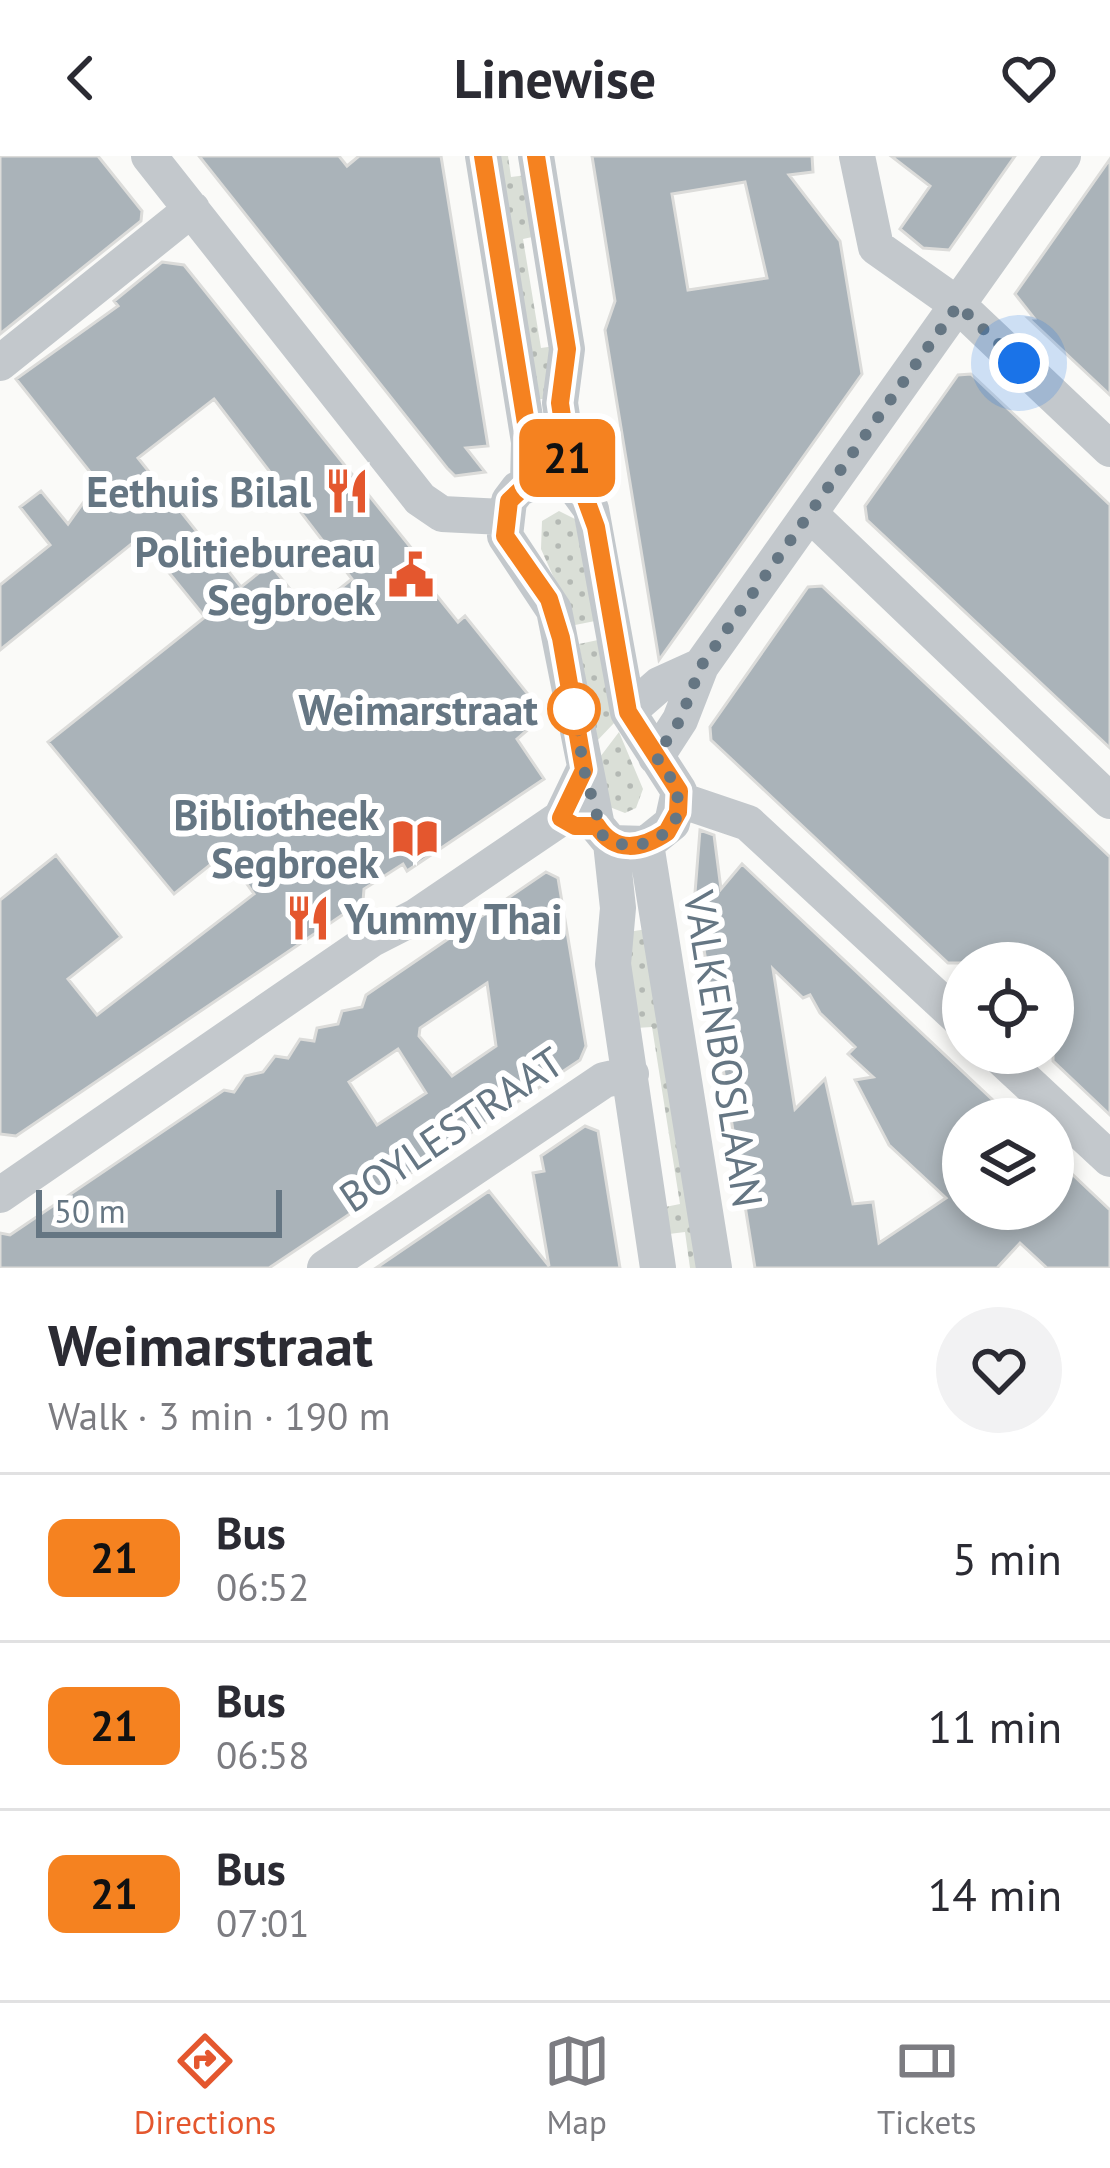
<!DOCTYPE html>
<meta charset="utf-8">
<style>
:root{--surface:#fff;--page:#f2f2f3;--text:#2b2b33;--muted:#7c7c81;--line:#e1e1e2;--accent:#e4572e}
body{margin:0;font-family:"PT Sans",sans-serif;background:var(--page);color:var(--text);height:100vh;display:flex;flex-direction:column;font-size:45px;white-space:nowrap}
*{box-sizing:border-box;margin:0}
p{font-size:39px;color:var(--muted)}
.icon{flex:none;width:66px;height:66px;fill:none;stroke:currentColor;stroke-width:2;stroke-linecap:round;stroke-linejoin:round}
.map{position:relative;height:1112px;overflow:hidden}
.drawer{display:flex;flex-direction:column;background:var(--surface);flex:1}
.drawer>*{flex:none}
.badge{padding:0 24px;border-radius:18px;font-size:42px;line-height:78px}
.tools{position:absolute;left:942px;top:786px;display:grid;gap:24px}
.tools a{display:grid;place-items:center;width:132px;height:132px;border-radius:50%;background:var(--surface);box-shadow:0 6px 18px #0003;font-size:60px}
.scale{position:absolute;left:36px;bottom:30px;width:246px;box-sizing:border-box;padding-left:12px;border:6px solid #657683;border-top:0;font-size:33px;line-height:42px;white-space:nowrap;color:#657683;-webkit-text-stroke:9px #fff;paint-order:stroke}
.you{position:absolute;width:60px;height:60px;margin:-30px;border:9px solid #fff;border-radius:50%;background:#1a73e8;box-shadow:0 0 0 18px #1a73e833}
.map>.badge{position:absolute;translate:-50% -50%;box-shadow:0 0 0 6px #fff}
.round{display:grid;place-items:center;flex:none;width:126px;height:126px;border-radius:63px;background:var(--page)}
.headline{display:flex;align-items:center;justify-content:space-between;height:204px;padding:0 48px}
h1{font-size:57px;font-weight:700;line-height:90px}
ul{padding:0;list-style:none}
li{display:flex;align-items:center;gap:36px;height:168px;padding:0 48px;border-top:3px solid var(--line)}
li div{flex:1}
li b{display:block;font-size:45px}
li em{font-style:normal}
li .badge{min-width:132px;font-weight:700;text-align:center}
header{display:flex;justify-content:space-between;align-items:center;height:156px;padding:0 48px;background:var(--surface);font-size:54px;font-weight:700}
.tab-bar{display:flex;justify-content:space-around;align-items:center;height:168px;border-top:3px solid var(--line);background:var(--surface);font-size:33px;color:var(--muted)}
.tab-bar a{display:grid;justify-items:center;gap:6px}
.tab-bar .active{color:var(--accent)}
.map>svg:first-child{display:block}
</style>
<header><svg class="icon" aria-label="back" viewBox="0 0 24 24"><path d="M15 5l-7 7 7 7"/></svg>Linewise<svg class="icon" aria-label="heart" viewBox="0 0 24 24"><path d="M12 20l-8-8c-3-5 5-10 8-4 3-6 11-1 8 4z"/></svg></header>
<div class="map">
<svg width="1110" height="1112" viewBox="0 0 1110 1112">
<defs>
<pattern id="grass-dots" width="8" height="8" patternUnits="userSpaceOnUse" patternTransform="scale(3)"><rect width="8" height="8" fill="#dadfd7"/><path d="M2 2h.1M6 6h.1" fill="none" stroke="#b4b9b4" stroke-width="1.8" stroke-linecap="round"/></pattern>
</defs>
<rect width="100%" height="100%" fill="#fafaf8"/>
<path fill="url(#grass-dots)" d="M493,0H508L511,21L527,19L537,80L523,83L541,192L555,190L550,242L533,244Z
M559,355L575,363L595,465L575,469L541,393L542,365Z
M598,484L615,566L595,587L579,488Z
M619,576L643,633L636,652L625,657L607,650L597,605Z
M647,773L701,1112H690L685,1076L669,1078L665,1051L680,1048L652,871L636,872L628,776Z"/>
<path fill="#aab3b9" stroke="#dcdcda" stroke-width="3" fill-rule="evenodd" d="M0,0H98L142,55L141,65L0,178Z
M199,0H339L347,10L359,0H441L488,290L466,292L485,316L455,320L447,312Z
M592,0H812L813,16L789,19L840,85L862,218L659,504L605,174L615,145ZM745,26L767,122L688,134L672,38Z
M891,0H1015L949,94L923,92L900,73L930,30Z
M1110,3V239L1028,162H1034L1015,138Z
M162,106L184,109L416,398L409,405L458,466L465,460L535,547L520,559L531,571L517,583L544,623L407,715L403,708L364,733L363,745L16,980L0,978V744L56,699L121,781L68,823L97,859L254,738L225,697L174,738L48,586L205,461L140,381L0,494V429L50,389L20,351L41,335L68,368L98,326L16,223L118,150L114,145ZM214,243L352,423L309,457L270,408L241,431L138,302Z
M971,218L1110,349V592L867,364L865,350L946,236L958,219Z
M822,430L1110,701V959L1053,905V807H948L711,584L710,571L808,431Z
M700,674L714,679L721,733L742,708L1013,963H963V1053H1053V1000L1110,1054V1112H1047L1020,1087L997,1112H755L695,737ZM773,813L803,842L810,839L820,857L855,891L848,898L873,921L855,924L889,989L946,1042L879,1087L873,1046L853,1048L825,923L795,953Z
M546,716L558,722L586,890L580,904L269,1112H0V1077L10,1079L224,934L234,936L245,920L263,916L275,900L288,902L300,883L314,885L317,872L338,868L342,855L362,851L366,839ZM487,827L496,890L452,920L419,880L420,872ZM398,893L426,937L377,969L349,926Z
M585,970L598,975L620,1112H376L489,1035L549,1110L533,1017L544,1015L541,1000Z"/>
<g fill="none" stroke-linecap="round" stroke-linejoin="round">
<path stroke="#c3c8cc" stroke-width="36" d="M149,0L420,343L442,358L503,361
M483,0L529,286L528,327
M536,0L567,193L560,247L572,327
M857,0L876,91L958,149L1110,293
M0,207L192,53
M544,322L572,327L591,353L628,556L679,635L672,667L646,688L611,687L597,670L554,454L505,380L509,345L518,333Z
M810,358L1110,645
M628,556L659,529L701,510
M656,601L680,564L701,510L1063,0
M680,644L748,667L963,866
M611,687L618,752L613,808L658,1112
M646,688L714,1112
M996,897L1110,1003
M0,1039L372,783L417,760L561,662L584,614
M325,1112L604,924L631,918"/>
</g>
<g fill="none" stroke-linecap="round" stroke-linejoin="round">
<g stroke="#fff" stroke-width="27">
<path id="line" d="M483,0L529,286L528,327L509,345L505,380L549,443L561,482L584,614L561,662L575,670H597C615,698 642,693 667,676L678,656L679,635L628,556L596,371L585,341L572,327L560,247L567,193L536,0"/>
</g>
<use href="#line" stroke="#f58220" stroke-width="18"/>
<path stroke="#657683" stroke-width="12" stroke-dasharray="0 21.6" d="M574,553L584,614L603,680L628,691C687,682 691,642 656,601L680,564L701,510L958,149L1019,207"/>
</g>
<defs>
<g id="restaurant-bare" transform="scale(3.6)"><path d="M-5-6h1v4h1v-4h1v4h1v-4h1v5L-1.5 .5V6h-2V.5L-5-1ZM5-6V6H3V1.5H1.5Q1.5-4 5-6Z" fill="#e4572e" stroke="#fff" stroke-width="2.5" paint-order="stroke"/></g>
<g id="civic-bare" transform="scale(3.6)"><path d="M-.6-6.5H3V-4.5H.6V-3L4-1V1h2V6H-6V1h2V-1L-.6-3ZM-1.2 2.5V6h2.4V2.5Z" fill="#e4572e" stroke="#fff" stroke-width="2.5" paint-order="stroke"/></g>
<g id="library-bare" transform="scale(3.6)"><path d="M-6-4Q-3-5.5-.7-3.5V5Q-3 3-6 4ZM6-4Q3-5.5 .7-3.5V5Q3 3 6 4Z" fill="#e4572e" stroke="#fff" stroke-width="2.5" paint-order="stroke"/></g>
</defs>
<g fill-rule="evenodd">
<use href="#restaurant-bare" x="347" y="335"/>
<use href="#civic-bare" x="411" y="419"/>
<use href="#library-bare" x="415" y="682"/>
<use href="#restaurant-bare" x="308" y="762"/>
</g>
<circle fill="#fff" stroke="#f58220" stroke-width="6" cx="574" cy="553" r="24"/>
<g text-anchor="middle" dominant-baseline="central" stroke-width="12" stroke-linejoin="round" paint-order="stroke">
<g font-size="42" font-weight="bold" fill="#657683" stroke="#fff" text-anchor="end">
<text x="311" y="335">Eethuis Bilal</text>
<text x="375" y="395">Politiebureau<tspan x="375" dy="48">Segbroek</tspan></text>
<text x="379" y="658">Bibliotheek<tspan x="379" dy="48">Segbroek</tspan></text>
<text x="344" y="762" text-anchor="start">Yummy Thai</text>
</g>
<g font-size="42" font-weight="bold" fill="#657683" stroke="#fff" text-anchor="end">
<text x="538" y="553">Weimarstraat</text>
</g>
<g font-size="42" fill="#657683" stroke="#fff">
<text transform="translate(724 893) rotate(81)">VALKENBOSLAAN</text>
<text transform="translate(451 973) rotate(-34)">BOYLESTRAAT</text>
</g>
</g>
</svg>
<div class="tools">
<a><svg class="icon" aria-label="locate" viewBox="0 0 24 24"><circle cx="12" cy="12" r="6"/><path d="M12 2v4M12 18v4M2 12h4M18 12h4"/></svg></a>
<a><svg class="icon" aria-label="layers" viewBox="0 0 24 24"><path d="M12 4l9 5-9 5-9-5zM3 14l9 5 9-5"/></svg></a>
</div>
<div class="scale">50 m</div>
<div class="you" style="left:1019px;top:207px"></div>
<b class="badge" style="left:567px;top:302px;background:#f58220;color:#111">21</b>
</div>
<section class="drawer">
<div class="headline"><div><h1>Weimarstraat</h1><p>Walk · 3 min · 190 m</p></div><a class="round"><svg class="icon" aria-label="heart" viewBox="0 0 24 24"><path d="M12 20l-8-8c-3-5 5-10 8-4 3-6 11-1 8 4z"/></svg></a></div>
<ul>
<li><span class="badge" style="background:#f58220;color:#111">21</span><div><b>Bus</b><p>06:52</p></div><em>5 min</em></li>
<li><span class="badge" style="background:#f58220;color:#111">21</span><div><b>Bus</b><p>06:58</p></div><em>11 min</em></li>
<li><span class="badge" style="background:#f58220;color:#111">21</span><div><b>Bus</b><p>07:01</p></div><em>14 min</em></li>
</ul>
</section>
<nav class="tab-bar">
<a class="active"><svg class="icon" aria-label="directions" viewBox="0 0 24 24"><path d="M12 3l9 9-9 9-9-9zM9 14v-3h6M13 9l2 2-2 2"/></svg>Directions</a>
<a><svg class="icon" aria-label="map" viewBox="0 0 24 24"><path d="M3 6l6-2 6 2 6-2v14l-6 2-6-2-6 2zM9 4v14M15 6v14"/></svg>Map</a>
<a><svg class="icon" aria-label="tickets" viewBox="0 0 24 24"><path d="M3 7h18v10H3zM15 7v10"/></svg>Tickets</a>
</nav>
